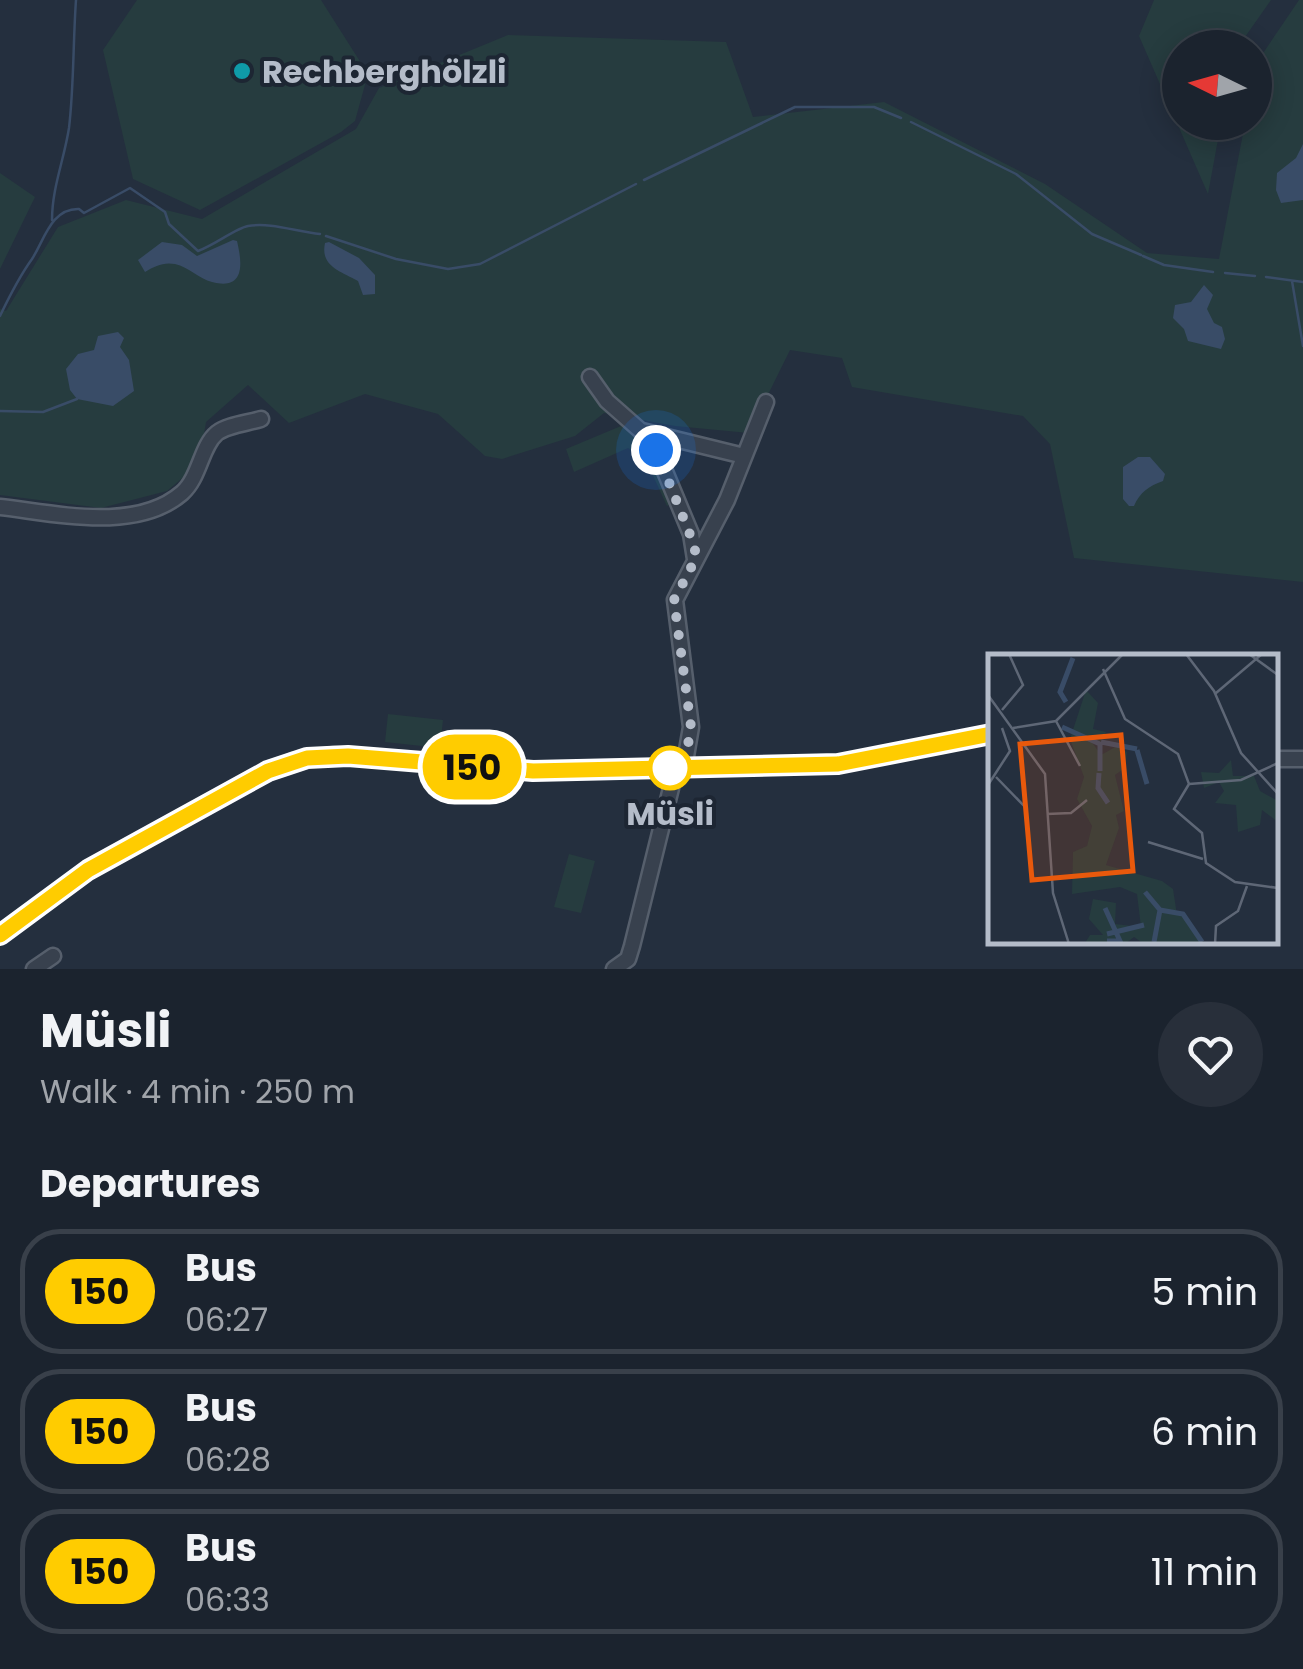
<!DOCTYPE html>
<meta charset="utf-8">
<style>
:root{--surface:#1b232e;--page:#282f3a;--text:#f1f3f6;--muted:#a0a4aa;--line:#39404a}
body{margin:0;font-family:Poppins,sans-serif;background:var(--page);color:var(--text);height:100vh;display:flex;flex-direction:column;font-size:38px;white-space:nowrap}
*{box-sizing:border-box;margin:0}
p{font-size:32px;color:var(--muted)}
.icon{flex:none;width:55px;height:55px;fill:none;stroke:currentColor;stroke-width:2;stroke-linecap:round;stroke-linejoin:round}
.map{position:relative;height:969px;overflow:hidden}
.panel{display:flex;flex-direction:column;background:var(--surface);flex:1}
.panel>*{flex:none}
.badge{padding:0 20px;border-radius:32px;font-size:35px;line-height:65px}
.needle{width:65px;rotate:275deg}
.tools{position:absolute;left:1162px;top:30px;display:grid;gap:20px}
.tools a{display:grid;place-items:center;width:110px;height:110px;border-radius:50%;background:var(--surface);box-shadow:0 5px 25px #0003,0 0 0 2px var(--line);font-size:50px}
.you{position:absolute;width:50px;height:50px;margin:-25px;border:8px solid #fff;border-radius:50%;background:#1a73e8;box-shadow:0 0 0 15px #1a73e833}
.map>.badge{position:absolute;translate:-50% -50%;box-shadow:0 0 0 5px #fff}
h2{padding:0 40px;font-size:38px;line-height:90px}
.round{display:grid;place-items:center;flex:none;width:105px;height:105px;border-radius:52px;background:var(--page)}
.headline{display:flex;align-items:center;justify-content:space-between;height:170px;padding:0 40px}
h1{font-size:48px;font-weight:700;line-height:75px}
ul{padding:0;list-style:none}
li{display:flex;align-items:center;gap:30px;height:125px;margin:0 20px 15px;padding:0 20px;border:5px solid var(--line);border-radius:40px}
li div{flex:1}
li b{display:block;font-size:38px}
li em{font-style:normal}
li .badge{min-width:110px;font-weight:700;text-align:center}
.map>svg:first-child{display:block}
</style>
<div class="map">
<svg width="1303" height="969" viewBox="0 0 1303 969">
<rect width="100%" height="100%" fill="#242f3e"/>
<path fill="#263c3f" d="M137,0H321L368,74L355,121L341,132L200,210L133,179L103,50Z
M1154,0H1271L1238,47L1180,48V122L1221,123L1208,194L1139,36Z
M1299,0H1303V582L1074,558L1050,444L1023,416L852,387L842,358L790,350L749,433L675,426L604,413L575,436L502,459L485,456L438,414L365,394L289,423L248,385L206,422L199,464L167,491L101,508L0,495V309L6,311L58,227L126,200L202,219L356,129L379,88L508,35L726,42L753,117L884,102L1045,184L1147,253L1219,259L1245,123L1255,122V65Z
M0,173L35,197L0,269Z
M621,426C655,447 660,467 675,502L667,506L643,454L638,455L628,448L574,472L566,449Z
M388,714L443,720L440,748L385,742Z
M569,854L595,861L581,913L554,907Z"/>
<path fill="#394c67" d="M1303,144V200L1281,203L1276,190L1277,173L1296,158Z
M233,240L237,241C242,262 246,291 212,282C199,279 189,267 175,264C163,262 155,266 145,272L138,260L162,242L182,245L197,256Z
M329,242L359,258L375,275V294L363,295L358,281C340,271 320,266 325,243Z
M1204,285L1213,295L1207,309L1214,323L1222,327L1225,339L1221,349L1188,341L1184,329L1173,318L1175,305L1191,302Z
M118,332L124,338L120,347L129,360L134,391L113,406L77,399L70,390L66,369L78,354L94,350L98,336Z
M1138,457H1150L1165,474L1163,481C1149,486 1140,492 1134,506H1129L1123,499V467Z"/>
<g fill="none" stroke-linecap="round" stroke-linejoin="round">
<path stroke="#394c67" stroke-width="2.5" d="M911,122L1016,174L1092,234L1141,255
M644,180L795,107H874L901,118
M52,220C52,188 64,160 69,128C74,86 73,42 76,0
M326,236L396,259L448,269L480,264L636,184
M1143,256L1164,265L1213,272
M1225,273L1255,276
M1266,277L1303,282
M1292,281L1303,346
M0,316C10,295 19,277 32,259C44,241 51,208 79,209L84,213L130,188L165,212L169,224L198,251C215,245 236,228 248,226C271,222 297,232 320,234
M0,411L43,412L77,399"/>
<g stroke="#565f6c" stroke-width="19">
<path id="minor" d="M590,377L607,401L641,431L656,450L691,534L695,559
M642,431L744,456
M0,507C54,513 136,533 182,493C200,477 201,446 217,433C227,425 248,423 261,419
M1276,759H1303
M684,768L691,727L675,600L727,500L766,402
M0,935L88,871L250,781L293,761L334,755L533,771L838,764L991,734
M34,969L53,956
M614,969L628,959L632,946L676,768"/>
</g>
<use href="#minor" stroke="#38414e" stroke-width="14"/>
</g>
<g fill="none" stroke-linecap="round" stroke-linejoin="round">
<g stroke="#fff" stroke-width="22">
<path id="line" d="M0,935L88,870L268,771L307,758L348,756L533,771L838,764L991,734"/>
</g>
<use href="#line" stroke="#fc0" stroke-width="15"/>
<path stroke="#b4bcc9" stroke-width="10" stroke-dasharray="0 18" d="M656,450L695,547V560L674,600L691,727L684,768H670"/>
</g>
<circle fill="#0f9aa8" stroke="#1d2633" stroke-width="4" cx="242" cy="71" r="10"/>
<circle fill="#fff" stroke="#fc0" stroke-width="5" cx="670" cy="768" r="20"/>
<g text-anchor="middle" dominant-baseline="central" stroke-width="8" stroke-linejoin="round" paint-order="stroke">
<g font-size="32" font-weight="bold" fill="#b4bcc9" stroke="#1d2633" text-anchor="start">
<text x="262" y="71">Rechberghölzli</text>
</g>
<g font-size="32" font-weight="bold" fill="#b4bcc9" stroke="#1d2633">
<text x="670" y="813">Müsli</text>
</g>
</g>
<g transform="translate(988 654)">
<rect width="290" height="290" fill="#242f3e"/>
<path d="M98,36L110,49L105,75L118,78L113,87L101,84L113,101L129,92L139,98L137,114L127,121L136,157L128,161L131,174L118,211L174,227L185,235L189,261L196,259L216,290H156L146,283L137,290L97,289L102,281H115L101,265L105,245L128,249L127,270L153,273L149,240L132,233L84,240L85,198L99,192L104,172L89,145L96,123L82,85ZM243,106L245,122H266L272,137L290,147V168L274,156L272,171L250,178L248,151L227,149L236,137L231,128L216,134L213,118L231,119Z" fill="#263c3f"/>
<path fill="none" stroke="#394c67" stroke-width="5" d="M78,48L72,38L85,4M74,73L112,90V117M113,88L149,95M149,96L159,130M111,119L110,134L120,149M157,238L172,256L166,288M117,254L132,287H119M172,256L195,260L214,288M119,280L156,271"/>
<path fill="none" stroke="#5e6776" stroke-width="2.5" d="M198,0L226,37L253,99L290,140M261,0L290,21M115,15L137,65L190,100L201,130L186,155L214,179L218,209L247,228L290,234M228,39L274,0M0,41L57,120L65,239L81,290M14,56L35,31L21,0M68,67L92,112M25,74L68,67L135,0M8,123L39,155M201,130L253,126L290,109M0,131L22,97L14,74M59,160L83,159L99,146M160,188L215,205M227,290L228,272L250,257L259,232"/>
<path fill="#e8590c" fill-opacity="0.15" stroke="#e8590c" stroke-width="5" d="M133,81L145,217L44,226L32,90Z"/>
<rect width="290" height="290" fill="none" stroke="#b4bcc9" stroke-width="5"/>
</g>
</svg>
<div class="tools">
<a><svg class="needle" viewBox="-14 -14 28 28"><path d="M0-13l5 13h-10z" fill="#e53935"/><path d="M0 13l5-13h-10z" fill="#a0a4aa"/></svg></a>
</div>
<div class="you" style="left:656px;top:450px"></div>
<b class="badge" style="left:472px;top:767px;background:#fc0;color:#111">150</b>
</div>
<section class="panel">
<div class="headline"><div><h1>Müsli</h1><p>Walk · 4 min · 250 m</p></div><a class="round"><svg class="icon" aria-label="heart" viewBox="0 0 24 24"><path d="M12 20l-8-8c-3-5 5-10 8-4 3-6 11-1 8 4z"/></svg></a></div>
<h2>Departures</h2>
<ul>
<li><span class="badge" style="background:#fc0;color:#111">150</span><div><b>Bus</b><p>06:27</p></div><em>5 min</em></li>
<li><span class="badge" style="background:#fc0;color:#111">150</span><div><b>Bus</b><p>06:28</p></div><em>6 min</em></li>
<li><span class="badge" style="background:#fc0;color:#111">150</span><div><b>Bus</b><p>06:33</p></div><em>11 min</em></li>
</ul>
</section>
